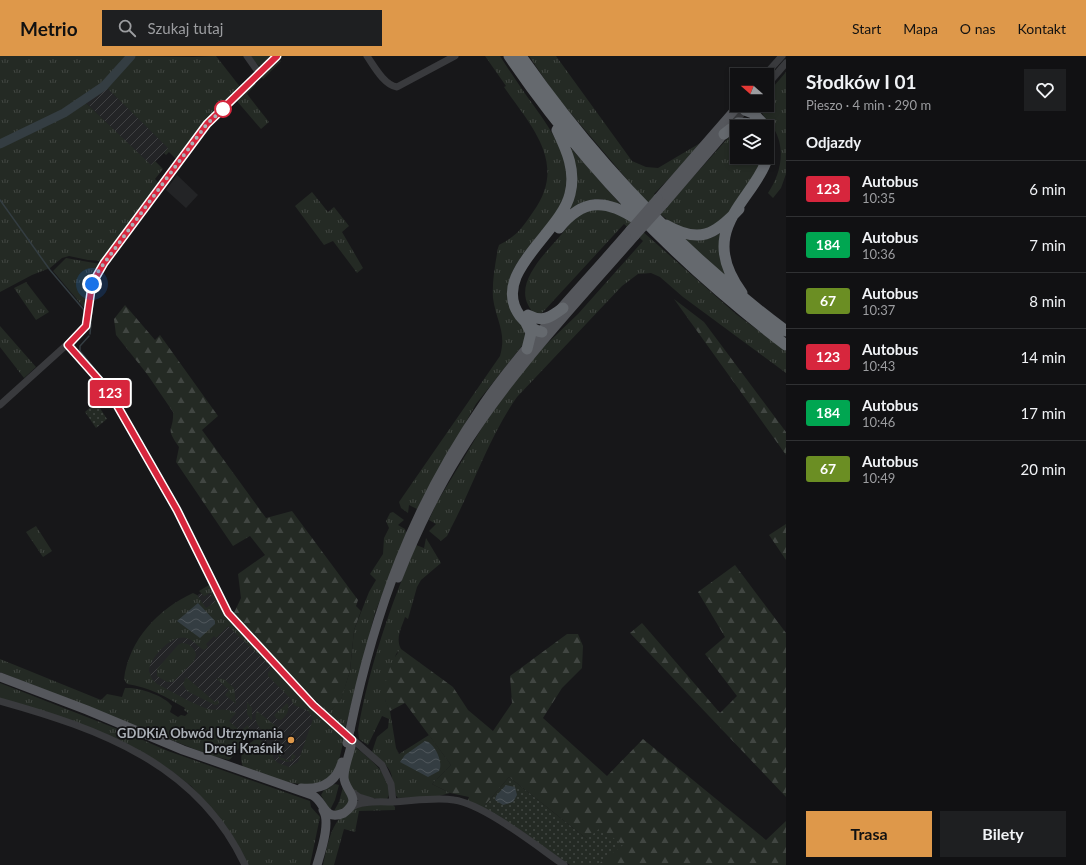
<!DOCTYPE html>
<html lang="pl">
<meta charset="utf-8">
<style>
:root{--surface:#111113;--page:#1e1f21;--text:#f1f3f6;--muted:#9c9da0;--line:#303133;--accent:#de984a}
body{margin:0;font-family:Lato,sans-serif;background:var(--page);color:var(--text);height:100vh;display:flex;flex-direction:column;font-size:15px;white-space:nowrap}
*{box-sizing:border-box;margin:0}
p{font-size:13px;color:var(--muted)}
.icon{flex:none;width:22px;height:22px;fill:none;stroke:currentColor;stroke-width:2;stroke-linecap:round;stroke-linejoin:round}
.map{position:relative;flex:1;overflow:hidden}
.details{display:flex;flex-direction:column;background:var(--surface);width:300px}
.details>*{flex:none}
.badge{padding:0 8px;border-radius:3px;font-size:14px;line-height:26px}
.needle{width:26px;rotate:291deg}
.fabs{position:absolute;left:730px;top:12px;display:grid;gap:8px}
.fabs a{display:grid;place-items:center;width:44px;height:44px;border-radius:0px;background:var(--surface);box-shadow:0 2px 6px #0003,0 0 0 1px var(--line);font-size:20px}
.you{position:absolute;width:20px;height:20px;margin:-10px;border:3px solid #fff;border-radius:50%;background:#1a73e8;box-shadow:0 0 0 6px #1a73e833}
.map>.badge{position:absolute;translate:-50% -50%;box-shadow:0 0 0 2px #fff}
h2{padding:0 20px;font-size:15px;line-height:36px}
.round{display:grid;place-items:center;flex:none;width:42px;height:42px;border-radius:0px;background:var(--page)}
.summary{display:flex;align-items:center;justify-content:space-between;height:68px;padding:0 20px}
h1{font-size:19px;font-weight:700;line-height:30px}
.button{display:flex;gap:8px;margin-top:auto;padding:8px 20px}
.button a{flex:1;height:46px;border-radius:0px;background:var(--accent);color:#111;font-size:16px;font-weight:700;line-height:46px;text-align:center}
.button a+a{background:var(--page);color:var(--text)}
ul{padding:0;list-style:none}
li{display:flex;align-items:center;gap:12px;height:56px;padding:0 20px;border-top:1px solid var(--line)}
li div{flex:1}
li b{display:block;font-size:15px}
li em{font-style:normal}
li .badge{min-width:44px;font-weight:700;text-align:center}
header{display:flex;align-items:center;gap:24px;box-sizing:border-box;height:56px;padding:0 20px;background:var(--accent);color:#111}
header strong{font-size:19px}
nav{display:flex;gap:22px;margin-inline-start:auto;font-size:14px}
.search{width:280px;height:36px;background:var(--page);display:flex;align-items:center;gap:10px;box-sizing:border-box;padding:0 14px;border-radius:0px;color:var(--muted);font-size:15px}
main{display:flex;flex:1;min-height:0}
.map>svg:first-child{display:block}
</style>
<header>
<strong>Metrio</strong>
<div class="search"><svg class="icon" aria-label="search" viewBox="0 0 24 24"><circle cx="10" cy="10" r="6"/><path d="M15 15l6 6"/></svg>Szukaj tutaj</div>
<nav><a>Start</a><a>Mapa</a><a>O nas</a><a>Kontakt</a></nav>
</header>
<main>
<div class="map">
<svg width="786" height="809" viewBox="0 0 786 809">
<defs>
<pattern id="industrial-furrows" width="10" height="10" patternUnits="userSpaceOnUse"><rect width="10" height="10" fill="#232426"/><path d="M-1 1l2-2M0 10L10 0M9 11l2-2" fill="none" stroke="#404143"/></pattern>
<pattern id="grass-tufts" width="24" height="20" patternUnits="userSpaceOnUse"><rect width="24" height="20" fill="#242a24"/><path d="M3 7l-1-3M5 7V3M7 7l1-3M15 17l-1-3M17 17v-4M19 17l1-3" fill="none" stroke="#414642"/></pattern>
<pattern id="forest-firs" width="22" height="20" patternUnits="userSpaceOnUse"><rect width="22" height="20" fill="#242a24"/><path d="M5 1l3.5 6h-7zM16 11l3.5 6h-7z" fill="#414642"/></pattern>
<pattern id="garden-dots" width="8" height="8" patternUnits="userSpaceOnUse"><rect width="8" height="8" fill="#242a24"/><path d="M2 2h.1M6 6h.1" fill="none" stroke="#414642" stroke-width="1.8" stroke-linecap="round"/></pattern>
<pattern id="water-waves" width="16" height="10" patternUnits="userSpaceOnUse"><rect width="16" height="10" fill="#343d42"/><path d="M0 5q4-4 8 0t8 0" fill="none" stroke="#4f565b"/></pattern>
</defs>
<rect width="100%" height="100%" fill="#171719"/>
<path fill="#232426" d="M177,119L198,139L186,152L166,134Z"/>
<path fill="url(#industrial-furrows)" d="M106,31L169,92L151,110L85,46Z
M210,535L322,663L303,713L270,714L255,686L244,676L240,678L149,629L148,579L199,538Z"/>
<path fill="url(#grass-tufts)" d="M0,0H128L103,27L66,52L0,85Z
M134,0L193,1L216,0L241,32L177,104L169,96L166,99L164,97L168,92L106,31Z
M250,0H273L259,10Z
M485,0H500C511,17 522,34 534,50C559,85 584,122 553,162C540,178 514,204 510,224C504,246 528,262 525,286L476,348L417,453L409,449L408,457L401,452L399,446L500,300C507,276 496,265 493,242C492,226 495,209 498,192L499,189C518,179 521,173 533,156C568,108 532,71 504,31L506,30Z
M529,0H556L632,105L646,111L658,112L707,83L654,138L668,149L737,72V101H767L728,161L702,175L675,170L648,148L556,40Z
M278,4L281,5L263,23L261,20Z
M786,16V118L781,132L773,142L768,137C781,118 786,93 774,73C768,64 761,60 760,49H767V38Z
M256,26V28L247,38L269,66L261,73L236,44Z
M85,46L151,109L155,105L163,113L155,123L160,128L102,205L88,204L69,200L62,202L50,212L32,219L0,236V90L65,58Z
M570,91L621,149C595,140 589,141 567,157C579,131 579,117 570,91Z
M312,136L328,156L334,151L349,170L342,176L363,212L357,217L333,185L324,189L295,150Z
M607,152L624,159L736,258L786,295V317L683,241L660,221L651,217L638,218L622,230L517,341C489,381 474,428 451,472L447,480L441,485L429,475L436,468L429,464L436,448L486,365L532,302L578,258L643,185L624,168L543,256L537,260C507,234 541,202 560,180C566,174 572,162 580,157C586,153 599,153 607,152Z
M729,171V225L678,178C700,187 711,185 729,171Z
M66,202L100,208L88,229L86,254L53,215Z
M26,226L49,256L36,264L14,232Z
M0,270L36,311L24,322L0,291Z
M393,456L404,464L398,469L405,473L406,477L375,557L345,673L328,657L341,643L350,615L354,574L369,536L376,524L370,518L383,498L384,482L389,472L386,465L390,457Z
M36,470L52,495L43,501L26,476Z
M426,482L441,507L421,524L417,531L408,563L405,561C402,571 395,582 401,593L396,598L385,644L390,655L396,692L399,698L429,679L451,709L432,728L450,737L436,741L398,742C392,737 394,723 390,715C386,707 378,703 372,696L377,681L388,672L389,663L382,660L368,689L359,683L358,674C369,611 391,548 416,489L424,492Z
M209,529L315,654L344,683L336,717L315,730L285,726L243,711C237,698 247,685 259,683L273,693V702L278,707L289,711L298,706L313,663L308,655L294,649L290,642L268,620V617L272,612L228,570L216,582L214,580L206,588L208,591L204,594C198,591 193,583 186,582C172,578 150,601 149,615L152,623L157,628C173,636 189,646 205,652C216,656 227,651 236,657L229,665L240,675L248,669L250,677C246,682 232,703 229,704L212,700L0,616V603L101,644L107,638L122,641L125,632C138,631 164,639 172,650L170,656L178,661L181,659L185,660L188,657L184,654L185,652C166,641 149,631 127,628L124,623C129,584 158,553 193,537L197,539L206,552L215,546L210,537L204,540L199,535Z
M182,587C189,587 195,592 196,599L194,605L173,626H167L157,620V613L178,589Z
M186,621L215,646L218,644L219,648L215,649L187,635L183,628Z
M216,622L224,623L234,632L236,648L225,639L229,634Z
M0,627L120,674L168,695L310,745L311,751L320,761L310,809H247L217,759L191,730L173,716L149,700L0,642Z
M247,646L252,652V665L247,658Z
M287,647C291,652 286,661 281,664L277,663L274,659Z
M257,655L277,671L279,675L277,681H269C261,674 252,666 257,655Z
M355,691C367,700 399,725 387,743C372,744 347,738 347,719C347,711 353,699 355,691Z
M278,694L281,696L280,701L290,705L292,698L296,700L292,705L287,706L279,703Z
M335,728L339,729L335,744L330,754L321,739L324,734Z
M343,731L350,744L344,754L334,755L339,746Z
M393,749L395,751V754L359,755L355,776L344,773L334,809H323C328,788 331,760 355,752C365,748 381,749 393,749Z"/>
<path fill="url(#forest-firs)" d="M674,243L704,266L786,376V399Z
M125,249L155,284L160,279L218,360L202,374L266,462L292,455L358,544L356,550L361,555L354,574L350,615L341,644L328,657L233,559L241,542L238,518L265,499L250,480L233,490L176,406L179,391C164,370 174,376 173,356L147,318L116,279L114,263Z
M786,468V504L769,479Z
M735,509L786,577V741L630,577L642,567L720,657L737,640L705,598L725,581L698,536Z
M567,578H578L583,590L582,612L562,632L543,662L607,720L643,683L766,784L786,765V809H597L622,788L587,783L509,721L482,753L467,746L469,741L450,737L432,728L451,709L405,647L390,655C389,652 385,647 385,643C383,628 391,603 401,593L453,631L468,654L493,675L512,647L510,620Z"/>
<path fill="url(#garden-dots)" d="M96,346L107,363L96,372L85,356Z
M509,721L587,783L600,772L623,789L597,809H570L509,767L482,753Z"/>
<path fill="url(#water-waves)" d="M198,547L215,565V568L200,582L177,565Z
M425,685C434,686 444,706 439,715L428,721L400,706L405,699Z
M506,729L515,731L517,739L513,746L503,749L495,744L496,740Z"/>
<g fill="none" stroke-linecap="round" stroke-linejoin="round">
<path stroke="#343d42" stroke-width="1.5" d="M0,144L50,214L84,254L85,257
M90,278L91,267
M89,280L80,290V295L106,327"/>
<path stroke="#343d42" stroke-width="9" d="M0,88L64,57L104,30L131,0"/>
<path stroke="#393a3d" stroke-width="7" d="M247,0L259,17
M367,0C374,10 384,29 397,31L455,0
M765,19L782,0
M767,29L786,7
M732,69L749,49
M68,289L107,333L118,351L177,454L228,557L313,649L382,709L391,728L393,746
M0,349L83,274C94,257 86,235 97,217L207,68L277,0
M0,645C100,673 198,708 245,809
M352,736L359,741L372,745
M349,753C359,744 381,746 393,746C413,745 435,741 454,744C484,748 538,791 564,809"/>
<path stroke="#55575c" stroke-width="9" d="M658,142L739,49L745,54
M664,148L724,78
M398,522C415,479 435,437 460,397C509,318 574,250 635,180
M0,621L87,654L183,694L312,739C325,745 323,766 344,757C364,742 344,735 344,721C344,711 349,700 351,690
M350,674C375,553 413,449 484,347C527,286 581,231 630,174
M301,732C321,734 336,727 342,706
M317,809C321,795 331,766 323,754"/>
<path stroke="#65696e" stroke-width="11" d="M509,0C585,112 678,207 786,289
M521,0C595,106 683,198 786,275
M745,54L753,57L766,71
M724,78L738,67L755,68
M666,169C699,188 715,179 739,153
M559,172C583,142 606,143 636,163
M742,237C684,158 786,134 767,72
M528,259C543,267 551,261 563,252
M526,267L531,277L527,293
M542,276C533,275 526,267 520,260C489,218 561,177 570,138C576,115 567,95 557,74"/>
<path stroke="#55575c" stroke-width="9" d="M630,174L658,142
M635,180L664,148
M347,687L350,674"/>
</g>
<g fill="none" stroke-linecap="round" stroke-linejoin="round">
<g stroke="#fff" stroke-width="9">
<path id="line" d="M277,0L207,68L104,207L92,228L86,270L68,289L107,333L118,351L177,454L228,557L313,649L352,684"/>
</g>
<use href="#line" stroke="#d7263d" stroke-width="6"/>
<path stroke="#abb0b7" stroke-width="4" stroke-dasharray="0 7.2" d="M92,228L97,217L192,88L207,68L223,53"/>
</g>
<circle fill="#fff" stroke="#d7263d" stroke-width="2" cx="223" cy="53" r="8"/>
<circle fill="#de984a" stroke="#121214" stroke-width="1.5" cx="291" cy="684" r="4"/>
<g text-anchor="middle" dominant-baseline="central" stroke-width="3.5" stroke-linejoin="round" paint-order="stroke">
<g font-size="13" font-weight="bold" fill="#abb0b7" stroke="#121214" text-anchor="end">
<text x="283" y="677">GDDKiA Obwód Utrzymania<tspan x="283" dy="15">Drogi Kraśnik</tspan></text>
</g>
</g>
</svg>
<div class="fabs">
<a><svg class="needle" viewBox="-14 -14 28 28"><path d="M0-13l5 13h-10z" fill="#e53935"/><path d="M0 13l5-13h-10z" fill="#9c9da0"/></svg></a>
<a><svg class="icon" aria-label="layers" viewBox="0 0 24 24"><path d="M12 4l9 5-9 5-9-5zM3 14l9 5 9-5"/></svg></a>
</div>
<div class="you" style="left:92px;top:228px"></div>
<b class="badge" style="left:110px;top:337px;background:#d7263d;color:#fff">123</b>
</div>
<section class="details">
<div class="summary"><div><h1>Słodków I 01</h1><p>Pieszo · 4 min · 290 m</p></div><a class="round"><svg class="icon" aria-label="heart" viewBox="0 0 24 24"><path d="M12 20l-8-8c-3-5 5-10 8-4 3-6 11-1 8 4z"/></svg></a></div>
<h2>Odjazdy</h2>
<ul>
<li><span class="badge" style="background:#d7263d;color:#fff">123</span><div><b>Autobus</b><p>10:35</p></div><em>6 min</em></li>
<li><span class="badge" style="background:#00a651;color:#fff">184</span><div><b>Autobus</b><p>10:36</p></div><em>7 min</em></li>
<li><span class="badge" style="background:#6b8e23;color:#fff">67</span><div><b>Autobus</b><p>10:37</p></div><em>8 min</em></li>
<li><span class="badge" style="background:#d7263d;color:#fff">123</span><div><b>Autobus</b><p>10:43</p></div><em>14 min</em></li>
<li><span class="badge" style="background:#00a651;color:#fff">184</span><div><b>Autobus</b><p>10:46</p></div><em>17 min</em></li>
<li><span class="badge" style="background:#6b8e23;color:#fff">67</span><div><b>Autobus</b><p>10:49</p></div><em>20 min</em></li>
</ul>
<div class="button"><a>Trasa</a><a>Bilety</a></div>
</section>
</main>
